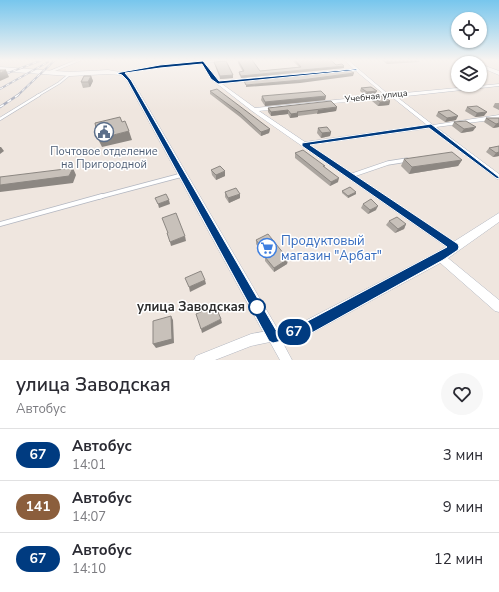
<!DOCTYPE html>
<html lang="ru">
<meta charset="utf-8">
<style>
:root{--surface:#fff;--page:#f7f7f7;--text:#2b2b33;--muted:#7c7c81;--line:#e1e1e2}
body{margin:0;font-family:"Nunito Sans",sans-serif;background:var(--page);color:var(--text);height:100vh;display:flex;flex-direction:column;font-size:15px;white-space:nowrap}
*{box-sizing:border-box;margin:0}
p{font-size:13px;color:var(--muted)}
.icon{flex:none;width:22px;height:22px;fill:none;stroke:currentColor;stroke-width:2;stroke-linecap:round;stroke-linejoin:round}
.map{position:relative;height:360px;overflow:hidden}
.sheet{display:flex;flex-direction:column;background:var(--surface);flex:1}
.sheet>*{flex:none}
.badge{padding:0 8px;border-radius:13px;font-size:14px;line-height:26px}
.controls{position:absolute;left:451px;top:12px;display:grid;gap:8px}
.controls a{display:grid;place-items:center;width:36px;height:36px;border-radius:50%;background:var(--surface);box-shadow:0 1px 3px #0004;font-size:20px}
.map>.badge{position:absolute;translate:-50% -50%;box-shadow:0 0 0 2px #fff}
.round{display:grid;place-items:center;flex:none;width:42px;height:42px;border-radius:21px;background:var(--page)}
.head{display:flex;align-items:center;justify-content:space-between;height:68px;padding:0 16px}
h1{font-size:19px;font-weight:600;line-height:30px}
ul{padding:0;list-style:none}
li{display:flex;align-items:center;gap:12px;height:52px;padding:0 16px;border-top:1px solid var(--line)}
li div{flex:1}
li b{display:block;font-size:15px}
li em{font-style:normal}
li .badge{min-width:44px;font-weight:700;text-align:center}
.map>svg:first-child{display:block}
</style>
<div class="map">
<svg width="499" height="360" viewBox="0 0 499 360">
<rect width="100%" height="100%" fill="#efe6df"/>
<g fill="none" stroke-linecap="round" stroke-linejoin="round">
<g stroke="#b3b7c1" stroke-width="3">
<path id="service-far3" d="M37,96L59,83L70,74"/>
</g>
<g stroke="#b3b7c1" stroke-width="3.5">
<path id="service-far2" d="M0,119L39,95"/>
</g>
<g stroke="#b3b7c1" stroke-width="5">
<path id="service-far1" d="M350,176L388,163L407,160
M99,197L182,175"/>
</g>
<g stroke="#b3b7c1" stroke-width="5.5">
<path id="service" d="M0,224L102,196"/>
</g>
<g stroke="#b3b7c1" stroke-width="1">
<path id="minor" d="M76,60H82L50,73L47,72Z
M230,60L206,63L214,77L219,82L354,69L344,60H348L389,95L392,94H394L499,84V86L397,97L433,125L499,115V119L436,127L499,174V179H497L430,128L309,145L457,244L458,247L457,250L454,251L451,250L252,111L211,79L202,63L160,67L119,74L117,73L160,65L203,61ZM356,71L385,95L255,108L222,84ZM392,97L427,125L305,142L259,111Z
M440,253L443,254L499,300V312L495,311L437,260L435,257L437,254Z
M273,330L277,332L292,360H280L270,342L251,346L215,360H194L196,356L251,334Z"/>
</g>
<g stroke="#b3b7c1" stroke-width="1">
<path id="tertiary" d="M468,60H475L478,63H472Z
M480,64L499,71V75L480,67Z
M0,67L70,72L108,70L126,73L132,80L277,328L301,323L436,253L499,213V222L444,261L308,335L273,343L268,341L127,81L122,75L108,74L70,76L0,71Z"/>
</g>
<use href="#service-far3" stroke="#fff" stroke-width="2"/>
<use href="#service-far2" stroke="#fff" stroke-width="2.5"/>
<use href="#service-far1" stroke="#fff" stroke-width="3.5"/>
<use href="#service" stroke="#fff" stroke-width="4"/>
<use href="#minor" fill="#fff" fill-rule="evenodd"/>
<use href="#tertiary" fill="#fff" fill-rule="evenodd"/>
<g stroke="#a1a7b8" stroke-width="2">
<path id="rail-far1" d="M0,76L42,60
M0,89L48,62
M17,96L55,60"/>
</g>
<g stroke="#a1a7b8" stroke-width="2.5">
<path id="rail" d="M0,107L18,95"/>
</g>
<use href="#rail-far1" stroke="#fff" stroke-width="1" stroke-dasharray="3.5" stroke-linecap="butt"/>
<use href="#rail" stroke="#fff" stroke-width="1.5" stroke-dasharray="4.5" stroke-linecap="butt"/>
</g>
<path fill="#aca6a0" d="M238,60L260,71L299,67L292,60H331L336,65L344,68L241,78L239,74V72H243L238,63Z
M382,60H420L419,62L387,64Z
M214,62L233,75V78L220,79L215,65Z
M91,76L93,81L90,87L83,88L81,82Z
M361,88L375,94L365,95L360,91Z
M210,91L270,129L269,133L261,136L240,117L210,94Z
M262,96H326L325,100L265,106L261,100Z
M373,97L390,101L389,105L378,106L372,101Z
M495,103H499V110L493,107Z
M337,107L336,111L298,116V117L290,118L288,114L271,116L268,112V108Z
M467,107L484,116L475,117L465,111Z
M438,112L456,120L445,122L436,116Z
M486,118H499V127L493,128L484,122Z
M454,122L473,131L461,133L452,126Z
M318,128L331,132L330,136L321,138L317,133Z
M499,146V156L493,157L486,152L489,148Z
M295,153L324,167L338,182L330,186L295,158Z
M404,159L462,160L458,166L409,174L401,166Z
M211,170L225,176L216,180L212,175Z
M342,191L356,194L348,198L342,193Z
M225,192L240,198L229,203L225,197Z
M363,204L376,210L368,214L361,208Z
M389,221L406,224L404,229L395,233L386,225Z
M256,240L288,259L287,264L274,272L265,261V257L256,244Z"/>
<path fill="#8c8782" d="M344,66V68L241,78V76Z
M6,70L9,77L0,81V73Z
M354,73L353,76L300,83L246,87V85Z
M233,75V78L220,79V76Z
M91,76L93,81L90,87L88,82Z
M377,91L375,94L365,95L367,92Z
M326,96L325,100L265,106V102Z
M390,101L389,105L378,106L380,102Z
M337,107L336,111L317,114L318,110Z
M288,110V114L271,116V112Z
M487,112L484,116L475,117L477,113Z
M298,113V117L290,118L291,114Z
M458,116L456,120L445,122L447,118Z
M499,123V127L493,128L496,124Z
M476,127L473,131L461,133L464,129Z
M270,129L269,133L261,136V132Z
M129,131L132,140L102,147L98,139Z
M331,132L330,136L321,138L322,133Z
M0,147H1L4,151L0,154Z
M499,152V156L493,157L496,153Z
M462,160L458,166L409,174L412,167Z
M73,168L76,175L73,183L0,192V185Z
M225,171V176L216,180V175Z
M339,178L338,182L330,186L331,182Z
M356,192V194L348,198V196Z
M240,194V198L229,203L228,198Z
M169,200L170,204L159,208L158,204Z
M378,206L376,210L368,214L370,210Z
M406,224L404,229L395,233L398,229Z
M185,236L186,241L171,246L170,242Z
M288,259L287,264L274,272V268Z
M205,280L206,284L190,292L189,287Z
M171,316L173,320L174,343L156,348L153,344Z
M221,319L222,323L202,333L201,329Z"/>
<path fill="#c8c1ba" stroke="#8c8782" d="M238,60H252L260,71L301,67L295,60H331L336,65L342,64L344,66L241,76L239,72L244,71Z
M226,61L233,75L220,76L214,62Z
M0,70H6L0,73Z
M350,71L354,73L301,80L246,85L244,81Z
M84,76H91L88,82H81Z
M371,87L377,91L367,92L361,88Z
M217,89L270,129L261,132L240,113L210,91Z
M321,91L326,96L265,102L262,96L285,94Z
M383,96L390,101L380,102L373,97Z
M331,101L337,107L297,112L298,113L291,114L288,110L271,112L268,108Z
M477,106L487,112L477,113L467,107Z
M449,110L458,116L447,118L438,112Z
M120,117L122,122L125,121L129,131L98,139L95,123Z
M486,118H499V123L496,124Z
M466,121L476,127L464,129L454,122Z
M327,127L331,132L322,133L318,128Z
M499,146V152L496,153L489,148Z
M303,150L325,166H323L339,178L331,182L295,153Z
M452,152L462,160L412,167L404,159Z
M220,166L225,171L216,175L211,170Z
M73,168L69,176L0,185V177Z
M350,187L356,192L348,196L342,191Z
M236,188L240,194L228,198L225,192Z
M166,194L169,200L158,204L155,198Z
M371,199L378,206L370,210L363,204Z
M176,213L185,236L170,242L167,233H168L162,218Z
M397,217L406,224L398,229L389,221Z
M268,234L288,259L274,268L265,257L268,255L256,240Z
M201,271L205,280L189,287L185,278Z
M215,305L221,319L201,329L196,314Z
M171,316L172,339L153,344V321Z"/>
<linearGradient id="sky" x2="0" y2="1"><stop stop-color="#77c6ed"/><stop offset="0.54" stop-color="#f8f4f1"/><stop offset="1" stop-color="#f8f4f1" stop-opacity="0"/></linearGradient>
<rect width="499" height="111" fill="url(#sky)"/>
<path fill="#003b80" stroke="#fff" d="M203,61L219,81L356,69L358,70L218,84L211,79L202,64L160,68L125,73L131,80L276,330L302,324L447,247L302,146V143L431,124L499,177V179L496,178L429,128L310,145L458,244L459,247L458,250L443,260L308,335L273,343L269,341L127,80L122,75L116,73L160,65Z"/>
<defs>
<g id="civic-ring" transform="scale(1)"><circle r="9.5" fill="#fff" stroke="#5c6f8a" stroke-width="1.5"/><path d="M-.6-6.5H3V-4.5H.6V-3L4-1V1h2V6H-6V1h2V-1L-.6-3ZM-1.2 2.5V6h2.4V2.5Z" fill="#5c6f8a"/></g>
<g id="supermarket-ring" transform="scale(1)"><circle r="9.5" fill="#fff" stroke="#3f7fe0" stroke-width="1.5"/><path d="M-6-5.5h2.5l.6 2H6L4.5 2H-2.5L-4.4-4H-6ZM-1.5 3.2a1.3 1.3 0 1 0 .1 0ZM3 3.2a1.3 1.3 0 1 0 .1 0Z" fill="#3f7fe0"/></g>
</defs>
<g fill-rule="evenodd">
<use href="#civic-ring" x="104" y="132"/>
<use href="#supermarket-ring" x="267" y="248"/>
</g>
<circle fill="#fff" stroke="#003b80" stroke-width="2" cx="257" cy="307" r="8"/>
<g text-anchor="middle" dominant-baseline="central" stroke-width="3" stroke-linejoin="round" paint-order="stroke">
<g font-size="9" fill="#2d2d2d" stroke="#fff">
<text transform="translate(376 96) rotate(-6)">Учебная улица</text>
</g>
<g font-size="11" fill="#4e5e75" stroke="#fff">
<text x="104" y="151">Почтовое отделение<tspan x="104" dy="13">на Пригородной</tspan></text>
</g>
<g font-size="13" fill="#366cbe" stroke="#fff" text-anchor="start">
<text x="281" y="241">Продуктовый<tspan x="281" dy="15">магазин "Арбат"</tspan></text>
</g>
<g font-size="13" font-weight="bold" fill="#2d2d2d" stroke="#fff" text-anchor="end">
<text x="245" y="307">улица Заводская</text>
</g>
</g>
</svg>
<div class="controls">
<a><svg class="icon" aria-label="locate" viewBox="0 0 24 24"><circle cx="12" cy="12" r="6"/><path d="M12 2v4M12 18v4M2 12h4M18 12h4"/></svg></a>
<a><svg class="icon" aria-label="layers" viewBox="0 0 24 24"><path d="M12 4l9 5-9 5-9-5zM3 14l9 5 9-5"/></svg></a>
</div>
<b class="badge" style="left:294px;top:332px;background:#003b80;color:#fff">67</b>
</div>
<section class="sheet">
<div class="head"><div><h1>улица Заводская</h1><p>Автобус</p></div><a class="round"><svg class="icon" aria-label="heart" viewBox="0 0 24 24"><path d="M12 20l-8-8c-3-5 5-10 8-4 3-6 11-1 8 4z"/></svg></a></div>
<ul>
<li><span class="badge" style="background:#003b80;color:#fff">67</span><div><b>Автобус</b><p>14:01</p></div><em>3 мин</em></li>
<li><span class="badge" style="background:#8b5e3c;color:#fff">141</span><div><b>Автобус</b><p>14:07</p></div><em>9 мин</em></li>
<li><span class="badge" style="background:#003b80;color:#fff">67</span><div><b>Автобус</b><p>14:10</p></div><em>12 мин</em></li>
</ul>
</section>
